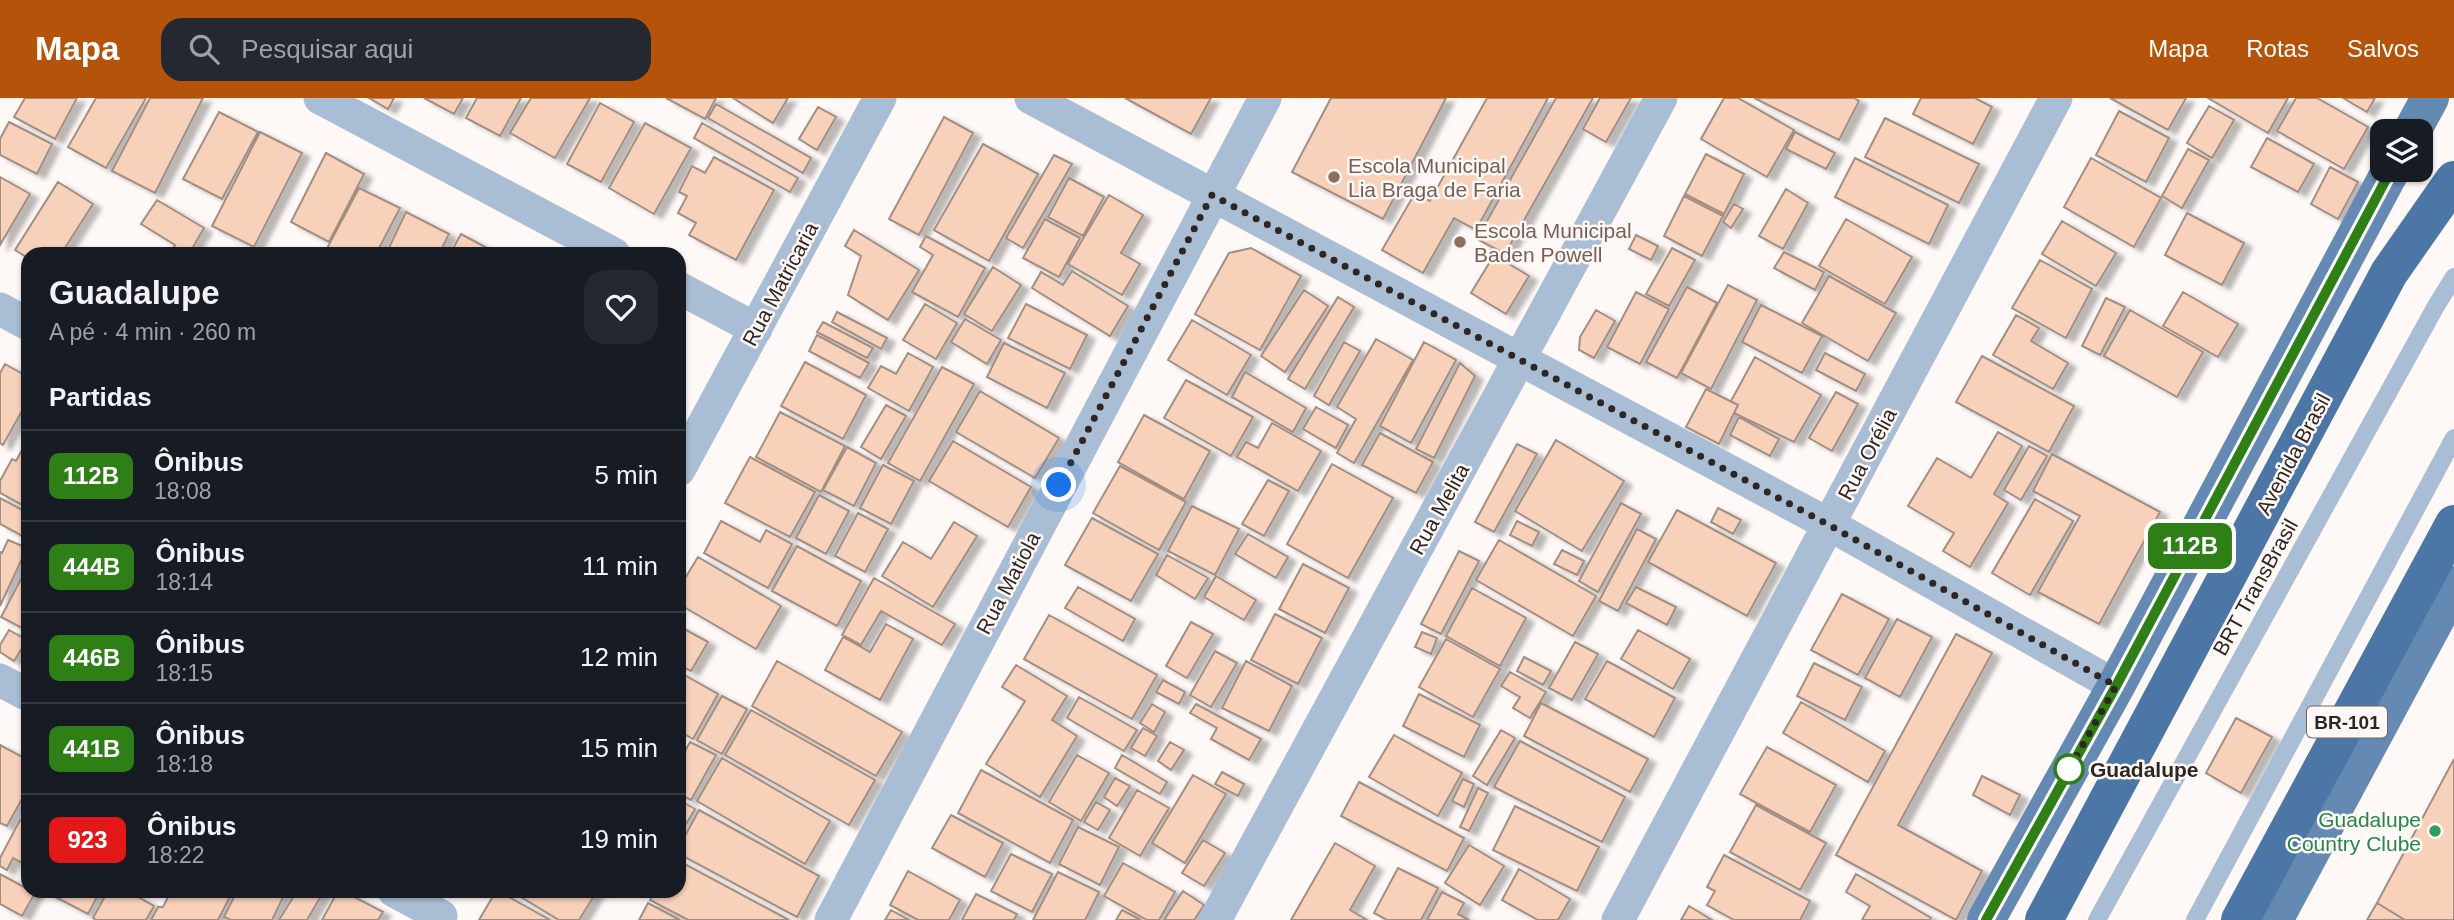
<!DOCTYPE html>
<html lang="pt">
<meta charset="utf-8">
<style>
:root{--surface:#171b24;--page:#242831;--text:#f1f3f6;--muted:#9ea1a6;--line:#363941;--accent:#b45309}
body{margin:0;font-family:Arial,sans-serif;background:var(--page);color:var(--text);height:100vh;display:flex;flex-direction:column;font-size:26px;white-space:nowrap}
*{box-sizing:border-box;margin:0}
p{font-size:23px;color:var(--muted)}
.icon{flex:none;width:38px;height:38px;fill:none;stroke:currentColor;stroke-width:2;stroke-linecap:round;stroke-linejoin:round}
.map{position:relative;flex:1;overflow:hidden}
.sheet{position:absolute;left:21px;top:149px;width:665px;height:651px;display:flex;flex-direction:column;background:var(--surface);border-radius:21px;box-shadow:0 2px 5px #0004}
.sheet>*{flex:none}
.badge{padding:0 14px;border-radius:10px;font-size:24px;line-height:46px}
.controls{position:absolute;left:2370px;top:21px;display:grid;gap:14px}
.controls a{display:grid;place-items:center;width:63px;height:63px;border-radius:14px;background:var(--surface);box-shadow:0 2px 5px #0004;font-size:35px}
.you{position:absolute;width:35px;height:35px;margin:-18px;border:5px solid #fff;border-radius:50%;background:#1a73e8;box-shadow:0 0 0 10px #1a73e833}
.map>.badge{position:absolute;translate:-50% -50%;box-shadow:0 0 0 4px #fff}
h2{padding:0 28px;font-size:26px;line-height:63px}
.round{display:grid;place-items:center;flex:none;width:74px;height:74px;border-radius:21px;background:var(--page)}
.overview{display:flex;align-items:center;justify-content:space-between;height:119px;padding:0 28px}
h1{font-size:33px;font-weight:600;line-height:52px}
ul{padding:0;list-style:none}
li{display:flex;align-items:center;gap:21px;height:91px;padding:0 28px;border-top:2px solid var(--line)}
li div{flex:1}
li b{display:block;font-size:26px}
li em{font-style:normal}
li .badge{min-width:77px;font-weight:700;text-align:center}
header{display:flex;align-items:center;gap:42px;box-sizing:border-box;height:98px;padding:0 35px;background:var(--accent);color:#fff}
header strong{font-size:33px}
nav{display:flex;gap:38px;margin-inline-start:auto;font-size:24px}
.search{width:490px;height:63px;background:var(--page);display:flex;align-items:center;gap:18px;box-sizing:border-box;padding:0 24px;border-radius:21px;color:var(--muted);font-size:26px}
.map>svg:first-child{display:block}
</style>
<header>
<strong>Mapa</strong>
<div class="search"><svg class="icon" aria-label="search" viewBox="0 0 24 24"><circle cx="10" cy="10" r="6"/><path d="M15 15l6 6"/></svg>Pesquisar aqui</div>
<nav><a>Mapa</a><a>Rotas</a><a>Salvos</a></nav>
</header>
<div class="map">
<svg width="2454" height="822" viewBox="0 0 2454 822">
<defs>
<filter id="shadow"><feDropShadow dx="8" dy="4.5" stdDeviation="2" flood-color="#0004"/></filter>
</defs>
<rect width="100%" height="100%" fill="#fef9f7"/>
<path fill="#f8d1bb" stroke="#a28e82" stroke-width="2" filter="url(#shadow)" d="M25,0H77L55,41L14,19Z
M96,0H146L106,70L68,49Z
M150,0H203L155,95L112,73Z
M369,0H394L388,11Z
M424,0H463L454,16Z
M477,0H521L500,38L466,20Z
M531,0H590L555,60L510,35Z
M666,0H716L705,21Z
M733,0H788L773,25Z
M1125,0H1211L1191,36Z
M1331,0H1446L1383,121L1292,74Z
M1487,0H1548L1476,132L1454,120L1423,175L1382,152L1415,95L1430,103Z
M1556,0H1593L1505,156L1477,141Z
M1600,0H1631L1606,44L1583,31Z
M1724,0H1738L1794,32L1767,79L1701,41Z
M1754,0H1854L1859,3L1839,42Z
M1921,0H1975L1992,9L1973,46L1913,16Z
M2110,0H2186L2168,32Z
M2208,0H2288L2268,35Z
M2296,0H2317L2368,29L2344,71L2277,33Z
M2343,0H2375L2367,14Z
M600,5L634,24L601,84L567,66Z
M716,6L811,60L803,75L708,20Z
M2209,8L2234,22L2212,60L2187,45Z
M818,9L836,19L817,52L799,41Z
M2119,13L2169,40L2146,84L2096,57Z
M219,14L258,34L222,101L183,81Z
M944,19L973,35L919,137L889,121Z
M1885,20L1979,66L1959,105L1865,59Z
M9,24L52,46L37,76L0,57V41Z
M645,25L691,50L654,116L609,90Z
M702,25L798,80L790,94L694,40Z
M260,34L302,55L254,149L212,128Z
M1795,34L1835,55L1826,71L1786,51Z
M2267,40L2314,66L2298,94L2251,69Z
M983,46L1038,76L989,163L934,132Z
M2188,51L2209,62L2182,110L2162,98Z
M326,55L364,76L329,144L291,124Z
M1706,56L1744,76L1724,116L1685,96Z
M1054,57L1072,66L1023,150L1006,140Z
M714,59L774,92L736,162L689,137L696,125L678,115L687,98L679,94L692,68L705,75Z
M1855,60L1948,107L1929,146L1835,99Z
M2091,60L2161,100L2134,149L2064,109Z
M2330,69L2358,84L2338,121L2311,106Z
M0,79L30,96L0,147Z
M1069,80L1104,99L1083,138L1048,119Z
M58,84L93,106L61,156H28V160L15,152Z
M359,90L400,110L376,156H324Z
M1786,91L1808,105L1783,151L1759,138Z
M1109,97L1143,117L1121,155L1140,166L1122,197L1068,166Z
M1684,98L1723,118L1702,158L1664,138Z
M157,102L204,130L189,156H169L175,147L141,126Z
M1734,106L1743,111L1731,130L1723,124Z
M406,114L449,136L439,156H386Z
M2187,115L2244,145L2222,187L2165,157Z
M1045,121L1080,140L1059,179L1023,160Z
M1846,121L1912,159L1885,206L1819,168Z
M2062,123L2116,155L2096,188L2042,156Z
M854,132L919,172L888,222L848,197L861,158L845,148Z
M461,136L498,156H450Z
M1636,137L1658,148L1651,162L1629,151Z
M926,138L985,170L958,219L912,194L933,157L920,149Z
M1251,150L1301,178L1260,252L1195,216L1229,155Z
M1672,150L1695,162L1669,208L1646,196Z
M1784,154L1824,174L1815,192L1774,170Z
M1494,157L1529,178L1506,216L1471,195Z
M2040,162L2092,191L2066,240L2012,210Z
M993,169L1021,187L992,233L964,216Z
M1072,173L1128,208L1110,238L1032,190L1041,174L1063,187Z
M1829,178L1896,215L1868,263L1802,225Z
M1728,187L1757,202L1711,291L1681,275Z
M1687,189L1717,205L1677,280L1646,264Z
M1304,192L1328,208L1285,274L1261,258Z
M1636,194L1669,211L1640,266L1607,249Z
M2183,194L2238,226L2218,259L2163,228Z
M1338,199L1354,209L1305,291L1288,281Z
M2106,200L2125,209L2100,257L2082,248Z
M925,206L957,225L936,261L903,242Z
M1026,206L1087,237L1070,271L1008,240Z
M1761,207L1822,238L1802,275L1742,244Z
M1596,212L1615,223L1594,260L1579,252L1580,239Z
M2130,212L2203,254L2177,299L2104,258Z
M837,214L887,240L881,251L832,224Z
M2016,217L2039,230L2031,243L2068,265L2053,291L1993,257Z
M965,221L1001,242L987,266L951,244Z
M1192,222L1251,257L1227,297L1168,262Z
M823,224L873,250L867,260L817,234Z
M817,237L869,265L860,280L809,253Z
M1376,241L1413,262L1354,365L1337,355L1356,321L1337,309Z
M1344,244L1360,253L1329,307L1314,298Z
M1424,244L1456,262L1411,345L1380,328Z
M1004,245L1065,275L1047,310L987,279Z
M908,255L933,269L909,313L868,290L881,268L896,276Z
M1825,255L1865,276L1856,293L1816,272Z
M1982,258L2074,308L2049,354L1956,304Z
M1755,259L1821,297L1794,344L1734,315L1738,307L1731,303Z
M805,264L866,297L843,341L781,308Z
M1460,265L1475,278L1434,360L1416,351Z
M5,266L28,279V302L3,347L0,345V275Z
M942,269L974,286L920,383L888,365Z
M1245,274L1306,310L1293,334L1232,299Z
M1186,282L1253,319L1231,358L1164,320Z
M1706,291L1738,307L1719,346L1686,329Z
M980,293L1059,340L1035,380L956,334Z
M1836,294L1858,306L1832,353L1809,340Z
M886,307L906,318L881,361L861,349Z
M1316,309L1348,327L1336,350L1303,331Z
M780,314L845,348L821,394L756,359Z
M1144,317L1210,353L1184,401L1118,364Z
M1739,319L1779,341L1770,358L1730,337Z
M1272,325L1321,353L1298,393L1237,359L1246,344L1258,350Z
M1998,334L2022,348L1994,396L2008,405L1970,469L1943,453L1954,435L1908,408L1937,360L1971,380Z
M1380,335L1433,364L1416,395L1362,367Z
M28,341V410L0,395V383L12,361L16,363Z
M1556,342L1624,383L1582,453L1515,413Z
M953,343L1031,389L1008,429L929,383Z
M1517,346L1537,356L1494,434L1475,424Z
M2029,348L2047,358L2021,402L2004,392Z
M847,349L876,365L854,408L823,392Z
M2052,356L2160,414L2099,526L2038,494L2080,418L2033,393Z
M750,359L815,394L790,439L725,405Z
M1332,366L1393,400L1348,480L1287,446Z
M883,367L914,383L891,426L860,410Z
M1120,368L1186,404L1159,452L1093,415Z
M1268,382L1289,393L1264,438L1242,426Z
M819,397L849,413L826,456L796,440Z
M0,400L28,415V441L0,426Z
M2035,401L2073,423L2030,497L1992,475Z
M1621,405L1641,416L1598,494L1579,483Z
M1192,408L1239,431L1215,477L1168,453Z
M1718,410L1741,422L1733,436L1711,424Z
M1677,412L1776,465L1747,518L1648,464Z
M858,415L888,431L865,474L835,458Z
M1092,420L1158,456L1131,503L1065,467Z
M721,423L760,444L766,432L792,446L768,490L704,455Z
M1517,423L1539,434L1532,448L1510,437Z
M954,424L977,438L933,509L882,478L903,444L931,461Z
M1637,431L1656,441L1618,513L1599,503Z
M1248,436L1288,459L1276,480L1235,456Z
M8,442L27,450L0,508V454L2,455Z
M1499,442L1596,498L1573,538L1476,482Z
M797,448L861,483L837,528L772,493Z
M1562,452L1584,463L1577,477L1554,466Z
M1459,453L1479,463L1441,536L1421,526Z
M1167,457L1208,480L1195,501L1156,477Z
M698,459L781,508L756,551L679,506V490Z
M1303,466L1349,490L1325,535L1279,511Z
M28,468V529L26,532L1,519Z
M1216,478L1256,502L1244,522L1204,499Z
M874,480L955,526L942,547L881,513L861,547L842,537Z
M1078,489L1135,521L1123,543L1065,510Z
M1636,489L1676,509L1667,527L1626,505Z
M1472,490L1526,520L1500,568L1446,538Z
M1842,496L1889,521L1858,577L1811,552Z
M1275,516L1322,540L1298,586L1251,562Z
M1049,517L1157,577L1132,621L1024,561Z
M1897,521L1932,539L1900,599L1865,580Z
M1191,524L1213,536L1187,580L1166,568Z
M886,526L913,541L880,602L825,572L843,539L870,554Z
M679,528L708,544L691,573L679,567Z
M9,532L27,542L14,563L0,554V547Z
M1638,532L1690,561L1673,591L1621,561Z
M1422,534L1437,540L1431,556L1415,549Z
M1956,536L1992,555L1898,727L1982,773L1956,822L1836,757Z
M1446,541L1500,571L1473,619L1419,589Z
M1575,544L1598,556L1572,602L1549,590Z
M1215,553L1237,565L1211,609L1190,597Z
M1524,559L1551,573L1543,587L1517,573Z
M777,563L902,634L876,678L752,608Z
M1246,563L1292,588L1269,633L1222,610Z
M1607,563L1675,600L1654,639L1585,601Z
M1814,565L1862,589L1845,622L1797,598Z
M1016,567L1067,598L1052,622L1077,638L1040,699L986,666L1025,603L1002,589Z
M679,574L718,596L693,641L679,633Z
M1510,574L1546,594L1530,620L1513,610L1520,599L1501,588Z
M1163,582L1185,594L1179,606L1156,594Z
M1419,596L1480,627L1464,659L1403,628Z
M722,598L747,611L722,656L697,642Z
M1079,599L1137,632L1124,653L1067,620Z
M1801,604L1885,653L1868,684L1783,635Z
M1541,605L1648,661L1630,694L1524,638Z
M1152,606L1165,614L1154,634L1140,625Z
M1196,606L1261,641L1249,662L1211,641L1217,630L1190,615Z
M751,612L875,682L849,727L725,657Z
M2236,620L2272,639L2241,695L2206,675Z
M1143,630L1157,638L1145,658L1131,650Z
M1501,632L1515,640L1487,687L1473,678Z
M1394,637L1462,675L1438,718L1369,679Z
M1520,643L1625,699L1602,744L1494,689Z
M690,644L716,657L691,702L679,696V664Z
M1170,644L1184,652L1171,672L1158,663Z
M0,647L28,662V690L7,728L0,725Z
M1767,649L1836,687L1810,734L1740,696Z
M1077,657L1109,675L1081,723L1049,704Z
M1122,657L1167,684L1160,696L1115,670Z
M722,660L830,723L805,766L697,703Z
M2454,661V822H2405L2377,805Z
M981,672L1073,722L1050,765L958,715Z
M1222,674L1244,686L1238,698L1215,686Z
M1193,677L1226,696L1185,765L1152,745Z
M1982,678L2020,697L2010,717L1973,697Z
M1115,680L1130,688L1117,708L1104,699Z
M1463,681L1474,686L1464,709L1452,703Z
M1359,684L1464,740L1447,773L1341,718Z
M1478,690L1488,695L1469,733L1460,729Z
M1137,692L1169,710L1140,758L1109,740Z
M679,702L695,711L679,738Z
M1096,704L1110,712L1098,732L1084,724Z
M1756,707L1826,745L1800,792L1730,754Z
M1515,708L1599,749L1577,793L1493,752Z
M699,712L819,778L797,819L679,756V749Z
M951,717L1003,745L985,779L932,750Z
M20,722L28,726V768L13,760L7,772L0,768V760Z
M1078,729L1119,749L1100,787L1059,766Z
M1203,742L1225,755L1204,788L1182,775Z
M1335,745L1375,768L1350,812L1367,822H1291Z
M1469,747L1504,768L1480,807L1445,785Z
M1011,756L1052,776L1032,814L991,793Z
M1724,757L1810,803L1800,822H1734L1707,807L1715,793L1707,789Z
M679,763L789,822H688L650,802L655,793H679Z
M1123,765L1175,794L1159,822H1147L1104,798Z
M1398,770L1438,790L1421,822H1387L1374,815Z
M1519,771L1570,801L1558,822H1538L1502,802Z
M908,773L960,802L949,822H918L890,807Z
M1058,774L1099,794L1085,822H1033Z
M0,776L35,795L22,818L0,806Z
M1856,776L1931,820L1930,822H1862L1870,808L1846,794Z
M44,793H100L88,816Z
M108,793H127L154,808L146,822H96L93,820Z
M171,793H233L218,822H151L158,809H163Z
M237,793H286L272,822H231L224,819Z
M297,793H324L307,822H279Z
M338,793H343L383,814L378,822H322Z
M496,793H498L550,822H479Z
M511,793H597L579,822H559Z
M1183,793L1204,807L1194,822H1164Z
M1442,794L1464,805L1458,816L1469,822H1427Z
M976,796L1017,816L1014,822H962Z
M648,805L680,822H639Z
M2377,805L2405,822H2367Z
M1689,808L1712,822H1681Z
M891,812L909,822H885Z
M1122,812L1141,822H1116Z"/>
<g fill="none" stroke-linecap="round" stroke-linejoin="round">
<path stroke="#a9bdd4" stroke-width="18" d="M2097,822L2436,208L2454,179
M2195,822L2454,340"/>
<path stroke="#a9bdd4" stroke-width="33" d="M320,0L614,156
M1031,0L1830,427L2116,588
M679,190L756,231
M0,211L28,226
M679,372L880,0
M0,582L28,597
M394,793L441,818
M831,822L1265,0
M1215,822L1661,0
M1618,822L2056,0"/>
<path stroke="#6489b2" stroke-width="38" d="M2412,33L2430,0
M1986,822L2116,588L2391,72
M2274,822L2454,487"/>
<path stroke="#4b76a5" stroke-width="38" d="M2044,822L2389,175L2454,82
M2240,822L2454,426"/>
</g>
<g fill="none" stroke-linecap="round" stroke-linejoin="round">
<g stroke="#fff" stroke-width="16">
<path id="line" d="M1986,822L2116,588L2391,72"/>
</g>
<use href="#line" stroke="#2e7f16" stroke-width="10"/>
<path stroke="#2f2622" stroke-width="7" stroke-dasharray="0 12.6" d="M1059,387L1212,97L1829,427L2116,588L2067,675L2069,671"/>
</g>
<g fill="#8d6e63" stroke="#fef9f7" stroke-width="2.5">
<circle cx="1334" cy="79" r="7"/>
<circle cx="1460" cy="144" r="7"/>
</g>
<circle fill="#fff" stroke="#2e7f16" stroke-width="3.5" cx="2069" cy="671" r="14"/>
<circle fill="#2e9e5b" stroke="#fef9f7" stroke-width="2.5" cx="2435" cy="733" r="7"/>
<g text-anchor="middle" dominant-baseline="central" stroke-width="5" stroke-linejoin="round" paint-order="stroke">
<rect fill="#fef9f7" stroke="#6d6562" stroke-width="2" x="2307" y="608.5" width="80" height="31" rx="5"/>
<g font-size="19" font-weight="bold" fill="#2f2622">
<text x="2347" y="624">BR-101</text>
</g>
<g font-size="21" fill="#785e54" stroke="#fef9f7" text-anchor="start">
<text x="1348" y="67">Escola Municipal<tspan x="1348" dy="24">Lia Braga de Faria</tspan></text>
<text x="1474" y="132">Escola Municipal<tspan x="1474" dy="24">Baden Powell</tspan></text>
</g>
<g font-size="21" fill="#2f2622" stroke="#fef9f7">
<text transform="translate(780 186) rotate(-62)">Rua Matricaria</text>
<text transform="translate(1867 356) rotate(-62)">Rua Orélia</text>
<text transform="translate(2293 356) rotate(-62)">Avenida Brasil</text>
<text transform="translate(1439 411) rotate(-61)">Rua Melita</text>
<text transform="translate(1008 485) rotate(-62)">Rua Matiola</text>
<text transform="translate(2255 489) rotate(-61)">BRT TransBrasil</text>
</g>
<g font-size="21" font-weight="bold" fill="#2f2622" stroke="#fef9f7" text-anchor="start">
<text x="2090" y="671">Guadalupe</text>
</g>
<g font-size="21" fill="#27864d" stroke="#fef9f7" text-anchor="end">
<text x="2421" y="721">Guadalupe<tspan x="2421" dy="24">Country Clube</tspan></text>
</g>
</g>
</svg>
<div class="controls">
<a><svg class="icon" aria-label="layers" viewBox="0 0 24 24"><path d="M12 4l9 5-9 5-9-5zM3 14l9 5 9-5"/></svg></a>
</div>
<div class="you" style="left:1059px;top:387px"></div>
<b class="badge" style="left:2190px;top:448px;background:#2e7f16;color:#fff">112B</b>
<section class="sheet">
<div class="overview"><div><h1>Guadalupe</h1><p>A pé · 4 min · 260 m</p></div><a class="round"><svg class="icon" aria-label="heart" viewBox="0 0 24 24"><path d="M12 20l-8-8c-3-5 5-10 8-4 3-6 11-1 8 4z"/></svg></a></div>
<h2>Partidas</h2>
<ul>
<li><span class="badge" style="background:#2e7f16;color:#fff">112B</span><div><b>Ônibus</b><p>18:08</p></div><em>5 min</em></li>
<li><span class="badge" style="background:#2e7f16;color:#fff">444B</span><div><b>Ônibus</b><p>18:14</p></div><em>11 min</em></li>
<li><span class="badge" style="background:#2e7f16;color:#fff">446B</span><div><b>Ônibus</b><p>18:15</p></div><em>12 min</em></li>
<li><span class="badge" style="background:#2e7f16;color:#fff">441B</span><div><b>Ônibus</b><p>18:18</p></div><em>15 min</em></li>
<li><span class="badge" style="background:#e31919;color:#fff">923</span><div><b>Ônibus</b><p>18:22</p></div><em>19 min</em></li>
</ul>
</section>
</div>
